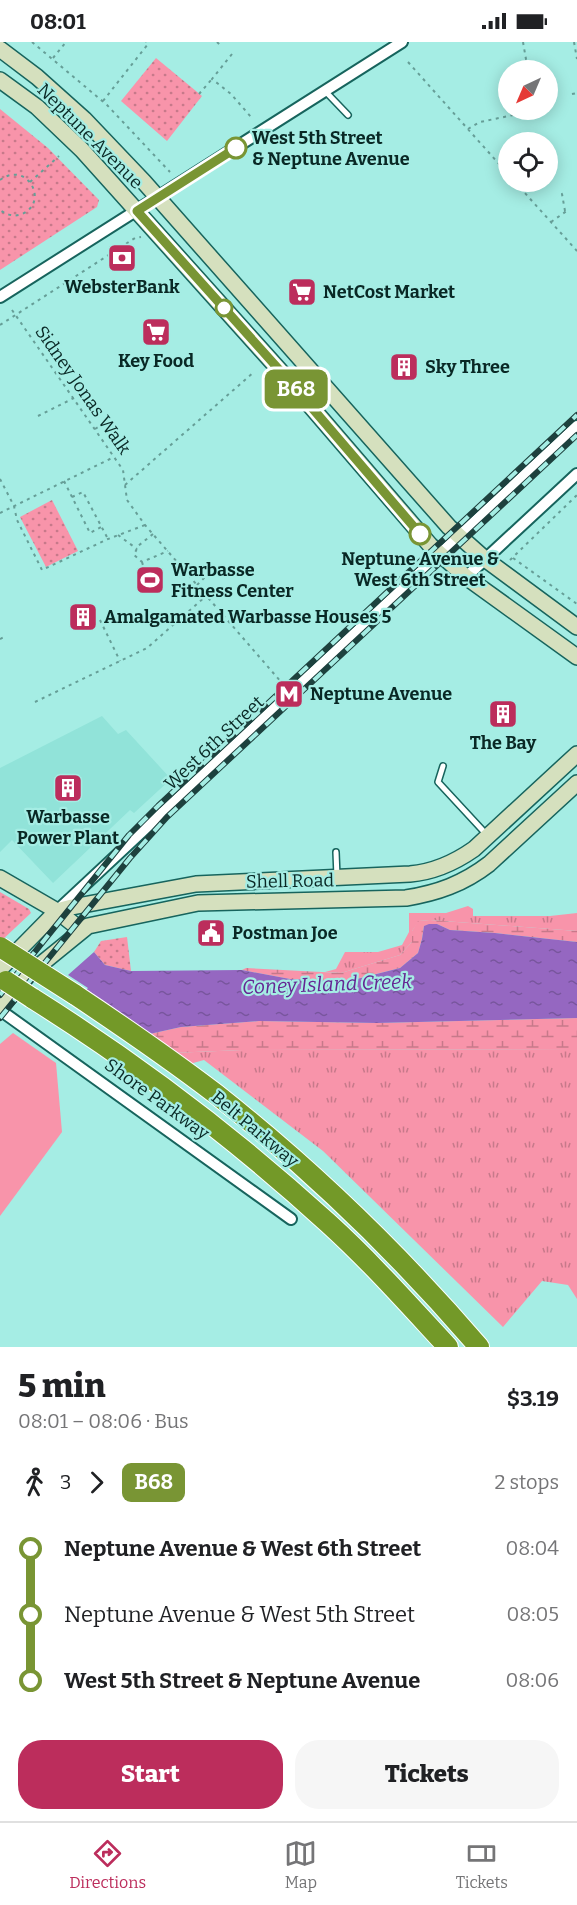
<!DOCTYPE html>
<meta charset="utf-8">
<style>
:root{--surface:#fff;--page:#f6f6f6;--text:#202124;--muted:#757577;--line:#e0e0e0;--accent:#bc2d5c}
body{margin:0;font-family:Bitter,serif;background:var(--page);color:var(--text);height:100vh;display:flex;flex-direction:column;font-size:22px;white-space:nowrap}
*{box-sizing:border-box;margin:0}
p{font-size:20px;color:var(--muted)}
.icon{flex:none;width:33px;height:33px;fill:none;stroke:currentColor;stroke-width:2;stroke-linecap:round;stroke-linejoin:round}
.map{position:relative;height:1305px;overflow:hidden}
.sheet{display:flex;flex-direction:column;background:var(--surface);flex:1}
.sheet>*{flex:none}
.badge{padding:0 12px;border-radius:9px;font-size:21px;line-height:39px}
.needle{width:39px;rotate:224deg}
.fabs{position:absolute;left:498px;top:18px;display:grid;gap:12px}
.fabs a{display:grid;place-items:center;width:60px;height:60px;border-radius:50%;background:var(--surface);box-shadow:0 3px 15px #0003;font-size:30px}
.map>.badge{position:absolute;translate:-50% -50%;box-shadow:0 0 0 3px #fff}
.legs{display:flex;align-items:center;gap:9px;height:66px;padding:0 18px;font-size:20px}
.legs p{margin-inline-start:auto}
.overview{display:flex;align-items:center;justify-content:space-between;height:102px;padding:0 18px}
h1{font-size:33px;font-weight:800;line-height:45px}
.cta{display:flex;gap:12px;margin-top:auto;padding:12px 18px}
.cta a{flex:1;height:69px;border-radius:24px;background:var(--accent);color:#fff;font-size:24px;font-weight:800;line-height:69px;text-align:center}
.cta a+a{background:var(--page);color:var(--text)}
ul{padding:0 18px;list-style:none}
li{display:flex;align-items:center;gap:21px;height:66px;font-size:22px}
li i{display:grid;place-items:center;width:9px;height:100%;margin:0 8px;background:currentColor}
li i::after{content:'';width:15px;height:15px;margin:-8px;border:4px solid;border-radius:50%;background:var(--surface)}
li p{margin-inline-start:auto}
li:first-child i{background:linear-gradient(#0000 50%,currentColor 0)}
li:last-child i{background:linear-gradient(currentColor 50%,#0000 0)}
.status{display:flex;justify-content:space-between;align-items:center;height:42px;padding:0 30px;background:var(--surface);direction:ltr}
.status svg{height:16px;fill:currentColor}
.tab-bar{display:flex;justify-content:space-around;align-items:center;height:84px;border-top:2px solid var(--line);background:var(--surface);font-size:16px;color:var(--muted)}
.tab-bar a{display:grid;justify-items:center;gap:3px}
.tab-bar .selected{color:var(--accent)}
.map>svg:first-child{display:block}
</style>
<div class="status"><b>08:01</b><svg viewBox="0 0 49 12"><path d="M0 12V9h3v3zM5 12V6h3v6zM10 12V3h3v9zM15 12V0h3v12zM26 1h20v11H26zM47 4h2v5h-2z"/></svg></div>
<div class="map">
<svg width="577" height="1305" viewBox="0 0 577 1305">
<defs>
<pattern id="grass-tufts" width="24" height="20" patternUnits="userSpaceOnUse" patternTransform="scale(1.5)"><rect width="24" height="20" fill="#f894aa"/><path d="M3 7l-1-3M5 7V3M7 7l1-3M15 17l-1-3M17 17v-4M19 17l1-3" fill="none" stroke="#c7798a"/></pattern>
<pattern id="wetland-marsh" width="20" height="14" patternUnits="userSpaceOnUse" patternTransform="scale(1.5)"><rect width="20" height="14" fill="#f894aa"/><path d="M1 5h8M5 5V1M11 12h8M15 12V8" fill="none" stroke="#c7798a"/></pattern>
<pattern id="park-dots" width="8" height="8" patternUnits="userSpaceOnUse" patternTransform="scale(1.5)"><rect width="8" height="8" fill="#f894aa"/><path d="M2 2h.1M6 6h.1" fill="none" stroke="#c7798a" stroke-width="1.8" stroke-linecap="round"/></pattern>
<pattern id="water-ripples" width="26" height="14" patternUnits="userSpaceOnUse" patternTransform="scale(1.5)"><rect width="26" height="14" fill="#9567c1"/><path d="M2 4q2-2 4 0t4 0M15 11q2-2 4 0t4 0" fill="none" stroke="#78559d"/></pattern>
</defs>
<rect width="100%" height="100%" fill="#a5ede4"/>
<path fill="#91e3d9" d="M102,674L118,692L126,688L171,737L134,771L130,768L53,841L12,798L0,810V726Z"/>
<path fill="url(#grass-tufts)" d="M468,864L473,867V874H550L577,871V889L430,878L419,879L412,889V900L400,913L341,931L325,930L336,927L345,910H378L402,903L409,890V871H446Z
M577,1007V1257L568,1243L542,1239L503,1285L323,1109L204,1018L186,1023L171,1011L242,1008Z"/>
<path fill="url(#wetland-marsh)" d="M430,878L577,889V900L495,891L450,888L437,882L424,884L422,897L418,911L400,926L348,939L290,937L242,928L246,926L341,931L400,913L412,900V889L418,879Z
M577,976V1007L242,1008L171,1011L145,993L181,985L259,979L377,981Z"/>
<path fill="url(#park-dots)" d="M156,16L202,54L167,99L121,59Z
M0,67L48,106L99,158L97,165L0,228Z
M52,458L78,509L46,525L20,475Z
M0,850L29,867L31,871L0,900Z
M127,895L131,929L105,923L94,910L101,899Z"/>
<path fill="#f894aa" d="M13,991L56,1021L62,1090L0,1174V1002Z"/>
<path fill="url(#water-ripples)" d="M429,882H437L450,888L495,891L577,900V976L377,981L259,979L181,985L145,993L83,951L88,946L68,933L94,910L105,923L131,929L242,928L290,937L349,939L400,926L418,911L422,897L424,884Z"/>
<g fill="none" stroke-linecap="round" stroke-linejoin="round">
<g stroke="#17645d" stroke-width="8">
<path id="lane" d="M325,49L348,73
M443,724L438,740L487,793
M336,810L337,835"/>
</g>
<g stroke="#17645d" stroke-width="14">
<path id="street" d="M0,255L402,0
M466,535L577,432
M59,867L577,384
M0,968L291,1177"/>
</g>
<g stroke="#17645d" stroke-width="18">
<path id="secondary" d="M0,7L37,35L84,77L144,140L449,485L485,517L577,585
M0,38L37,65L82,108L283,332L430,503L466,535L577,615
M0,836L57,869L81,888
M0,927L57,869L72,865L196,842L410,832C434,830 454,821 474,807L577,712
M0,966L29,932L88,884L198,861L406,856C437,851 463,842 489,822L577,741"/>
</g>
<g stroke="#fff" stroke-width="22">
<path id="highway" d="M74,952C122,984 170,1017 216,1052C311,1127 400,1213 479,1305
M32,956C137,1022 237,1098 328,1181C371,1220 409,1263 448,1305"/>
</g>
<path stroke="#669e97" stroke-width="2" stroke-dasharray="3 4.5" stroke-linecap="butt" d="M32,0L107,63L170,130
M217,0L220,3
M523,0L527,23L530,28
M574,0L577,17
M232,12L212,37L231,52L251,75
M53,16L66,0
M408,20L508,132
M199,52L212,37
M572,52L577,51
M103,59L148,2L146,0
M468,87L480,80L523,71L527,68
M0,138C27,118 50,160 22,172C14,175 7,173 0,168
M30,140L59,114
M515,140L577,209
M565,169L562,152L565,151
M551,180L568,168
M12,268L123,428L127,458L145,483L282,641
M0,283L135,196L141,195
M38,374L74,356
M95,387L107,380
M0,437L14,464L17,478L42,528L108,497L145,483
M64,439L90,491L101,485
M125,443L254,330
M72,455L83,450L108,497
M0,471L114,415
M153,492L138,504L134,513L142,520L168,509
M118,493L137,507
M513,516L577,562
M510,518L577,453
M142,520L146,533
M197,543L206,534
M100,578L120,619
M0,597L6,594
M35,660L147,606L206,554"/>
<use href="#lane" stroke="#fff" stroke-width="5"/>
<use href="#street" stroke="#fff" stroke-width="10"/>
<use href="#secondary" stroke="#d5e0be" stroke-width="15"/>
<use href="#highway" stroke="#739928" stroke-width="20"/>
<g stroke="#1d413e" stroke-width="6">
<path id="rail" d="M0,953L129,793L158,764L577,373
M0,976L130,816L167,775L577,393"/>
</g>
<use href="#rail" stroke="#a5ede4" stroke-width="4" stroke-dasharray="11" stroke-linecap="butt"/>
<g stroke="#fff" stroke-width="22" stroke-linecap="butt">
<path id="highway-bridge" d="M0,905L74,952
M6,939L32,956"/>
</g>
<use href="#highway-bridge" stroke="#739928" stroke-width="20"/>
</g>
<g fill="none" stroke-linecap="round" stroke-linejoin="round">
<g stroke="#fff" stroke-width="14">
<path id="line-1" d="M236,106L137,169L283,332L420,492"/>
</g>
<use href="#line-1" stroke="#799534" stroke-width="9"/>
</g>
<defs>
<g id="bank-square" transform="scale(1.5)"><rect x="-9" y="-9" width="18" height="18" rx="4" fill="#bc2d5c" stroke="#a5ede4"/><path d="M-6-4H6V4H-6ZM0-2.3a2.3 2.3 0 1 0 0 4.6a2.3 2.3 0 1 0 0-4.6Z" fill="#fff"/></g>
<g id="supermarket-square" transform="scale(1.5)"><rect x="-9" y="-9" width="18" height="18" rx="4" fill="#bc2d5c" stroke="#a5ede4"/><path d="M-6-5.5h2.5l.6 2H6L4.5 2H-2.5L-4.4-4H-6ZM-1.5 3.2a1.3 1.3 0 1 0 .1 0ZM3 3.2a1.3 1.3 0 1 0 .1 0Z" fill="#fff"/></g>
<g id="building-square" transform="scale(1.5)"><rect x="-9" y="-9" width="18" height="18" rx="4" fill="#bc2d5c" stroke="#a5ede4"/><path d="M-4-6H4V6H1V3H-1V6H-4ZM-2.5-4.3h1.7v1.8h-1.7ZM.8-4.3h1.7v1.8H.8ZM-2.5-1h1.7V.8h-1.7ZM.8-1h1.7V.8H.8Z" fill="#fff"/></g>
<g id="stadium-square" transform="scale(1.5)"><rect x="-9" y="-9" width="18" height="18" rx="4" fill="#bc2d5c" stroke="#a5ede4"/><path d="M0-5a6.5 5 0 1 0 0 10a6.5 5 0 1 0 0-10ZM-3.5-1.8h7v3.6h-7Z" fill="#fff"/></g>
<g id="metro-square" transform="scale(1.5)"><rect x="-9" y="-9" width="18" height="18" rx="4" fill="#bc2d5c" stroke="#a5ede4"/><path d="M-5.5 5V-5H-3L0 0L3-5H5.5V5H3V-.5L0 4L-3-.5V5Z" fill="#fff"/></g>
<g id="civic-square" transform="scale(1.5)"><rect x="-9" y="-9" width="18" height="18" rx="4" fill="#bc2d5c" stroke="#a5ede4"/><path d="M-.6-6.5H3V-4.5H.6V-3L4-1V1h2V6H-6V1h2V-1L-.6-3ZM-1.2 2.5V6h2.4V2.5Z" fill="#fff"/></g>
</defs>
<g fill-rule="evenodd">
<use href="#bank-square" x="122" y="216"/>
<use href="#supermarket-square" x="302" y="250"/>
<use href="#supermarket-square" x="156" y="290"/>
<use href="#building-square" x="404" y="325"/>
<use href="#stadium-square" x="150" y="538"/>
<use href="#building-square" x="83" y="575"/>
<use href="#metro-square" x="289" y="652"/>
<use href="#building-square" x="503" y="672"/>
<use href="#building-square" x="68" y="746"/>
<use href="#civic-square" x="211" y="891"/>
</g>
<g fill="#fff" stroke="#799534" stroke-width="3">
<circle cx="236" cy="106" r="10"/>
<circle cx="224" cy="266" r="8"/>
<circle cx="420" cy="492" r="10"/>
</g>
<g text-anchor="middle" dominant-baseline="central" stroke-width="4.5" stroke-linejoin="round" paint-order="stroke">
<g font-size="18" fill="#092825" stroke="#a5ede4">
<text transform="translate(90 94) rotate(45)">Neptune Avenue</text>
<text transform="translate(83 348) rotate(55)">Sidney Jonas Walk</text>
<text transform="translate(214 701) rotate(-43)">West 6th Street</text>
<text transform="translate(290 839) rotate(-1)">Shell Road</text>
<text transform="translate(157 1057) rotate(36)">Shore Parkway</text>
<text transform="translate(255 1087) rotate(40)">Belt Parkway</text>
</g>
<g font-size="18" font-weight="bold" fill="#092825" stroke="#a5ede4" text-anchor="start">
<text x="252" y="96">West 5th Street<tspan x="252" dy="21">&amp; Neptune Avenue</tspan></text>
<text x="420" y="517" text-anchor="middle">Neptune Avenue &amp;<tspan x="420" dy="21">West 6th Street</tspan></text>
</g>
<g font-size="18" font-weight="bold" fill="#092825" stroke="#a5ede4" text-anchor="start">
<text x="122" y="245" text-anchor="middle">WebsterBank</text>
<text x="323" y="250">NetCost Market</text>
<text x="156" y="319" text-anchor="middle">Key Food</text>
<text x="425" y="325">Sky Three</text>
<text x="171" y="528">Warbasse<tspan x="171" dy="21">Fitness Center</tspan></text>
<text x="104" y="575">Amalgamated Warbasse Houses 5</text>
<text x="310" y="652">Neptune Avenue</text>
<text x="503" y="701" text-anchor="middle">The Bay</text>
<text x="68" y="775" text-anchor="middle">Warbasse<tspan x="68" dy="21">Power Plant</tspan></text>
<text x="232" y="891">Postman Joe</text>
</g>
<g font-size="20" font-style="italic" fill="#652693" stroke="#a5ede4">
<text transform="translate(327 942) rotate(-2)">Coney Island Creek</text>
</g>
</g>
</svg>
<div class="fabs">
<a><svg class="needle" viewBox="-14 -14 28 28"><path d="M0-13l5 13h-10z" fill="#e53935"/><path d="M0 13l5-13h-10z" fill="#757577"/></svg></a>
<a><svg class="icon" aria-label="locate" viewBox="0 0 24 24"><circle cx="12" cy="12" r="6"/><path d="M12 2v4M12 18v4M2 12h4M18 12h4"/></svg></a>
</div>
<b class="badge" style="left:296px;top:347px;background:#799534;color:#fff">B68</b>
</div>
<section class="sheet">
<div class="overview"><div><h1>5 min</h1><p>08:01 – 08:06 · Bus</p></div><b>$3.19</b></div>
<div class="legs"><svg class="icon" aria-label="walk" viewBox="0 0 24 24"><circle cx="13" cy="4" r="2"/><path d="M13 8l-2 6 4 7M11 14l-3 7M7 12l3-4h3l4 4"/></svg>3<svg class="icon" aria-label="forward" viewBox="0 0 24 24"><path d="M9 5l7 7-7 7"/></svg><b class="badge" style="background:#799534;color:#fff">B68</b><p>2 stops</p></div>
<ul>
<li><i style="color:#799534"></i><b>Neptune Avenue &amp; West 6th Street</b><p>08:04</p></li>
<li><i style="color:#799534"></i><span>Neptune Avenue &amp; West 5th Street</span><p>08:05</p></li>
<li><i style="color:#799534"></i><b>West 5th Street &amp; Neptune Avenue</b><p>08:06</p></li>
</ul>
<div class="cta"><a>Start</a><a>Tickets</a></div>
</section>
<nav class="tab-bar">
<a class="selected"><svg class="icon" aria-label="directions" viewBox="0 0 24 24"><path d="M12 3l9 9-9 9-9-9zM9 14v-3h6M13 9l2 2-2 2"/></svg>Directions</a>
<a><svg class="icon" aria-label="map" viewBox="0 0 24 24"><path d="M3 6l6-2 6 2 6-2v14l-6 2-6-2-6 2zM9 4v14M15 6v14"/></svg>Map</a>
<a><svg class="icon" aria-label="tickets" viewBox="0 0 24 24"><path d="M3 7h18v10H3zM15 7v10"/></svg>Tickets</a>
</nav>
